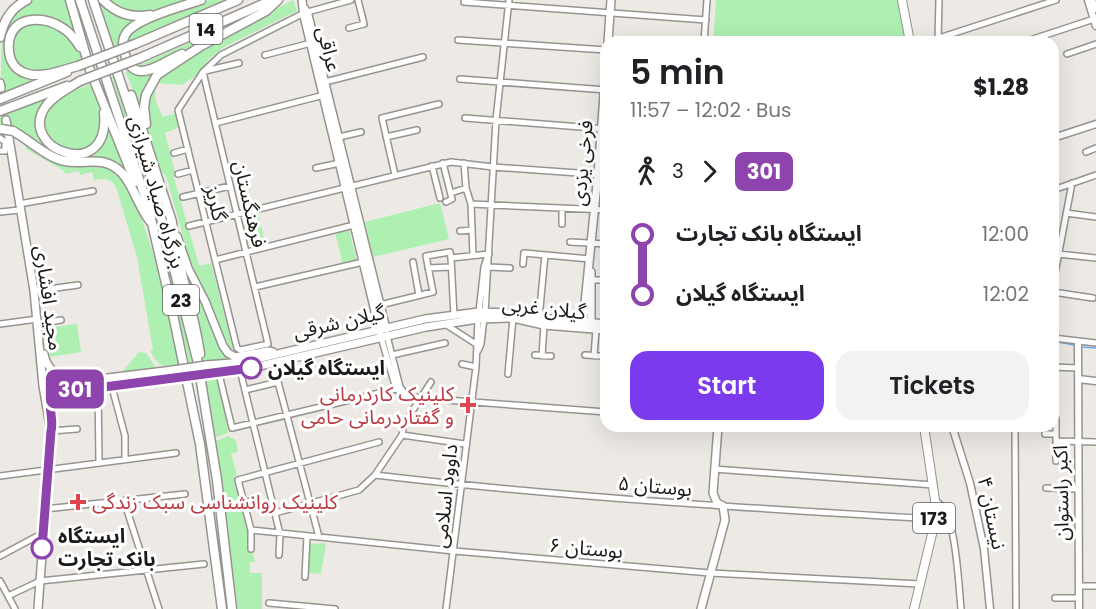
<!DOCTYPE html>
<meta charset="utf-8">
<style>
:root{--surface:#fff;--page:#f2f2f2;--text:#202124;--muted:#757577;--accent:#7c3aed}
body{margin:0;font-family:Poppins,"Noto Sans Arabic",sans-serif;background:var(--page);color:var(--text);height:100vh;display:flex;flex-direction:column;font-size:22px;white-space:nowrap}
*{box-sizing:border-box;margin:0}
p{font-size:20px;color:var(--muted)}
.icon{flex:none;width:33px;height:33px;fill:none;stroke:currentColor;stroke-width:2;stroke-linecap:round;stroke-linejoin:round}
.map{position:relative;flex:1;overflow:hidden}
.side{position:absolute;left:600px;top:36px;width:459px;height:396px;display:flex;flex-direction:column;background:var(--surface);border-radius:18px;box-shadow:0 6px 24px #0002}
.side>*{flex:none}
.badge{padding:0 12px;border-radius:9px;font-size:21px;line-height:39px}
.map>.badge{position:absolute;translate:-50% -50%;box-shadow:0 0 0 3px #fff}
.legs{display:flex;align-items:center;gap:9px;height:66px;padding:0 30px;font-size:20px}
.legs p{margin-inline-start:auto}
.overview{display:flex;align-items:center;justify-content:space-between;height:102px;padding:0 30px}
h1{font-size:33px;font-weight:600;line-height:45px}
.button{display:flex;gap:12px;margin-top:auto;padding:12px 30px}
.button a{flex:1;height:69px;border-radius:18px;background:var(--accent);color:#fff;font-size:24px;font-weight:600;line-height:69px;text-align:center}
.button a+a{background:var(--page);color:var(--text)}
ul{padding:0 30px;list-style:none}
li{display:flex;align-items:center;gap:21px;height:60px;font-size:22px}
li i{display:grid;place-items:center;width:9px;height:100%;margin:0 8px;background:currentColor}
li i::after{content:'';width:15px;height:15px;margin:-8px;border:4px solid;border-radius:50%;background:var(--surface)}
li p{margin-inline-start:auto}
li:first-child i{background:linear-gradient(#0000 50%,currentColor 0)}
li:last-child i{background:linear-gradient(currentColor 50%,#0000 0)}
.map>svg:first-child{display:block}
</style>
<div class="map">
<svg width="1096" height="609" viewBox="0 0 1096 609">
<rect width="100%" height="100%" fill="#edeae6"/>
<path fill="#aef0b2" d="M29,0H69L80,44L66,28L26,19L7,44L20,71L59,72L0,95L2,37L7,21Z
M97,0H101C114,13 124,20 143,20L122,43L114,46Z
M107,0H193C159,10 139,21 107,0Z
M209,0H226L125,43L126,37L138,24Z
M293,0L297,11L224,47L209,59L199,74L182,85L156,83L161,73L256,19Z
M716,0H899L906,42H713Z
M40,21C62,30 74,37 84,59L42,72H25C11,55 7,48 18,28Z
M236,24L148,70L134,67L231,25Z
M156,68L154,75L144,126L130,82L125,72L131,69Z
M116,75L145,169L194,366L190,367L144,181L112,77Z
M93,83L103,120L95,143L84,150L60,149C22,111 59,97 93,83Z
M155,90L156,102L163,117L177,113L180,127L165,133L175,172L174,178L198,261L200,266L211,263L233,348L231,351H228L207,297L189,257L166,176C164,174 161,172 159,169C149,155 142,103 155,90Z
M59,93L37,124C37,138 49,155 64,155C73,156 82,153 90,152L106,117L133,181L118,167L68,160L0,127V115Z
M24,138L53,158L94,162L117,171L134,196L161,277L182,368C165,368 158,367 150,351L153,350L137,257L116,187C110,178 104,179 94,180L92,172L80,175L79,171L65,174L64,171L26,149Z
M440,203L449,239L373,257L365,222Z
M258,212L265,242L249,246L243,222L249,220L248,214Z
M349,229L357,262L343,265L335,232Z
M177,244L227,354L261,356L203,365Z
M77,324L81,352L50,357L46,328Z
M139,352L146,353L157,369L120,374Z
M219,374L228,433L214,438L203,376Z
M228,436L236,440L238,452L231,454L237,475L234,476L255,562H250V573H262V609H238L214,442Z
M326,543L321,574L308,573L309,544Z"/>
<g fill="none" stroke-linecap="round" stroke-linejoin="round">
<path stroke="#69a6f1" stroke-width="1.5" d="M1053,341L1074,345
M1083,347L1096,348"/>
<path stroke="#c3c0bd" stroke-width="7" stroke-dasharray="7 3.5" stroke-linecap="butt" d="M1,88L6,120"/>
<g stroke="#979490" stroke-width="8">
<path id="minor" d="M464,2L706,20
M349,28L364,24L358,0
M939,38L1056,0
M458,40L606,50
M938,40L939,0
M704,42L707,0
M1024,42L1094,19
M1067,54L1096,44
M265,55L311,43
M205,71L239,63
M203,72L268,344L240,350L237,348L178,110L203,72L221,55L304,13L351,0
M460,79L606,90
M1053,80H1054
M325,82L423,57
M465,118L606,129
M216,123L324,95
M339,137L361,132
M386,137L417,130
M0,138L5,142V151H0
M1086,152L1096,148
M174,153L188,149
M443,163L452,199L446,202
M464,163L466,188L471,204L473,255
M432,166L440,198
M316,168L340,163
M178,174L193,170
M395,175L382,118L439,104
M1053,190L1096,175
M451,193L466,188
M183,197L230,186
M19,204L93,191
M471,204L606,210
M0,212L20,210
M1066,213L1096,217
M562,224V208
M189,226L451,162L493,167L606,175
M460,231L472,230
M570,242L606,244
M1058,254L1096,258
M451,258L454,316
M451,258L489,254
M215,260L354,225
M413,262L419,295
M523,264L524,253L590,259
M489,267L510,268
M428,268L451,267
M592,280H606
M1053,284L1072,183
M255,287L363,262
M34,291L78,285
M1053,292L1093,298
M380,305L433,292L426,256L450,252L451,258
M479,312L484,267L487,258
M485,313L496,120L509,0
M539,318L545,255
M0,324L38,319
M38,324L61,320
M445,324L476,344
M381,337L396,389L406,395L400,387L387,336
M1053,338L1096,343
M478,351L481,344L484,318
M392,355L445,343
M535,355L551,356
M585,355L602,356
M542,356L544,325
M594,356L596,330
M273,363L319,537
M462,364L476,367
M1053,367L1078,368
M240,370L280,534L279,555
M508,374L513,318
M220,378L232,428L396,389
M98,387L99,463
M245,390L278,382
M113,391L125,436V459
M406,395L420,398L606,412
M1056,419V461
M1015,426L1016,609
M51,431L77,429
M1045,434H1056
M402,435L465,444
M1056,441L1096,442
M714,469L934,485
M375,475C561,497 747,508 934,519
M0,476L176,453
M1046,488L1078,489
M935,500C938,503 943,506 945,510C956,530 959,586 961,609
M124,501L159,609
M244,503L257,499
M45,509L185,494
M275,513L359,490L375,475L402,435L404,424L431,382
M251,530L454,551L710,573L920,584
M251,549V530L238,480L379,442
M0,556L43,533
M305,577L307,536
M0,581L15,609
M1079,586H1096
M8,596L40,581L204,564
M1055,598H1079
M269,603L335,609
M446,609L476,367L478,319"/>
</g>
<g stroke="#979490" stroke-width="9">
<path id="tertiary" d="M1088,0L1096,26
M1092,0L1096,9
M1053,138L1096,124
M1078,342L1079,609
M1078,379L1096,381
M952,426L970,483L984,549L990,609"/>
</g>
<g stroke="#979490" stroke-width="10">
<path id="secondary" d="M302,0L304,16L380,332
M305,9L308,15L386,329
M608,42L611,0
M0,83L1,88
M6,120L34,291L43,386L51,431L38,609
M177,236L188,268L205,301L223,346L228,353L235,357L268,351L273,352
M577,321L584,313L598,174L606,69
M591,327V272
M44,354C47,371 61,379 77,379
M206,365L244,362L425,319L479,312L513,313L539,318L606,324
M207,372L240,370L264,365L426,327L478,319L513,318L544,325L606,330
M43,386L173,370
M45,393L174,377
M701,609L725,520L723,506L717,503L713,493L718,426"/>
</g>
<g stroke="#979490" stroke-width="10">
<path id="primary" d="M902,0L910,42
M914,609L932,534L935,500L924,426"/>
</g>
<g stroke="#979490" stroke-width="11">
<path id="trunk" d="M70,0L90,70L135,182
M80,0L148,206L171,305L200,444L222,609
M93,0L145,155L198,363L217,480L232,609
M103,0C117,14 131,18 150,15
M0,37C4,20 11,8 27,0
M135,44L238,0
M182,54C160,63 133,89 124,51C122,44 123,35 129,30C142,17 183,6 201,0
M140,58L272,0
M78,66C62,70 44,78 28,74C20,72 14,67 11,60C8,52 8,45 10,37C17,15 45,17 61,27C69,31 75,39 80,47
M80,81C69,88 54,95 46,106C15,149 111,185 104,113
M131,95L172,222C177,267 194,310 200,354
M0,99L67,72
M0,111L67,86
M146,124L144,107L146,95L157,75L201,46L266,11L278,0
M13,131C29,140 48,158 65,161C87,165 103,154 122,173C134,186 138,206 150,221"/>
</g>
<use href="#minor" stroke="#fff" stroke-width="5"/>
<use href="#tertiary" stroke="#fff" stroke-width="6"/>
<use href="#secondary" stroke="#fff" stroke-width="7"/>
<use href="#primary" stroke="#fff" stroke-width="8"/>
<use href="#trunk" stroke="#fff" stroke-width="8"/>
<g stroke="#979490" stroke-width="10" stroke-linecap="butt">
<path id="secondary-bridge" d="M173,370L206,365
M174,377L207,372"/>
</g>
<g stroke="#979490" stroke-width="11" stroke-linecap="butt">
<path id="trunk-bridge" d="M78,66L135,44
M80,81L140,58
M1,129L13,131"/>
</g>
<use href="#secondary-bridge" stroke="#fff" stroke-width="7"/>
<use href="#trunk-bridge" stroke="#fff" stroke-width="8"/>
</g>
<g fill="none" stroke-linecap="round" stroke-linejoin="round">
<g stroke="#fff" stroke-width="14">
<path id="line-1" d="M42,548L51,431C55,417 43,400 59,391L112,386L251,368"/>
</g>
<use href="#line-1" stroke="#8e44ad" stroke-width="9"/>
</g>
<g fill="#fff" stroke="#8e44ad" stroke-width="3">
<circle cx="251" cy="368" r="10"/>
<circle cx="42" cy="548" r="10"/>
</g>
<g fill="#e0444e" stroke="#fff" stroke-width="2">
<path d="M465 396h6v6h6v6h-6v6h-6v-6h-6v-6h6z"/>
<path d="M75 493h6v6h6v6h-6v6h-6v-6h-6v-6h6z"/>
</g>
<g text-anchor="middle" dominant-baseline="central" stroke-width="6" stroke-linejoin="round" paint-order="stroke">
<g fill="#fff" stroke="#5f5f5e" stroke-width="1.5">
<rect x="189.5" y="14" width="33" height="30" rx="4.5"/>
<rect x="163" y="285" width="36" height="30" rx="4.5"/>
<rect x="913" y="503" width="42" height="30" rx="4.5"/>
</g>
<g font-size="18" font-weight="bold" fill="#1b1a19">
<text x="206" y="29">14</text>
<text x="181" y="300">23</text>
<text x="934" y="518">173</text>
</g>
<g font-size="20" fill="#1b1a19" stroke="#fff">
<text transform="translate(329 49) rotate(76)">عراقی</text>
<text transform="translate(582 163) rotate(-85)">فرخی یزدی</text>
<text transform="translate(157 192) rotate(74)">بزرگراه صیاد شیرازی</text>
<text transform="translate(216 203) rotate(76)">گلریز</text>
<text transform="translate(250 204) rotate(77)">فرهنگستان</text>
<text transform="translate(49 298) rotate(82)">مجید افشاری</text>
<text transform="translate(544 308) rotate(6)">گیلان غربی</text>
<text transform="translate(339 322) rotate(-13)">گیلان شرقی</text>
<text transform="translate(655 486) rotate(5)">بوستان ۵</text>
<text transform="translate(1061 493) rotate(-91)">اکبر راستوان</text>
<text transform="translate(445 496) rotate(-84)">داوود اسلامی</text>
<text transform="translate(992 513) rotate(78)">نیستان ۴</text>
<text transform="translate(586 548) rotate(5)">بوستان ۶</text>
</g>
<g font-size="20" font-weight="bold" fill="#1b1a19" stroke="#fff" text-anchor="start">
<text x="268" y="368">ایستگاه گیلان</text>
<text x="58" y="536">ایستگاه<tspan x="58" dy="23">بانک تجارت</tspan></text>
</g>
<g font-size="20" fill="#be3a42" stroke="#fff" text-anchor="end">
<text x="454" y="394">کلینیک کاردرمانی<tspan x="454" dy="23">و گفتاردرمانی حامی</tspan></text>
<text x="92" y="502" text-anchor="start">کلینیک روانشناسی سبک زندگی</text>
</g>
</g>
</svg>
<b class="badge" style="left:75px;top:389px;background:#8e44ad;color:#fff">301</b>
<section class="side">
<div class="overview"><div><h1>5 min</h1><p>11:57 – 12:02 · Bus</p></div><b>$1.28</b></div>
<div class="legs"><svg class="icon" aria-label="walk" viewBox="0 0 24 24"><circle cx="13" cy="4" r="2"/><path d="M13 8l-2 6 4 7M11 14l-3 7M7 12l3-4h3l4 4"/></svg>3<svg class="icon" aria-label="forward" viewBox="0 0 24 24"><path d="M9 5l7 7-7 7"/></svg><b class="badge" style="background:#8e44ad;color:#fff">301</b></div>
<ul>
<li><i style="color:#8e44ad"></i><b>ایستگاه بانک تجارت</b><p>12:00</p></li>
<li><i style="color:#8e44ad"></i><b>ایستگاه گیلان</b><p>12:02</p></li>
</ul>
<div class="button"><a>Start</a><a>Tickets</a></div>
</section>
</div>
